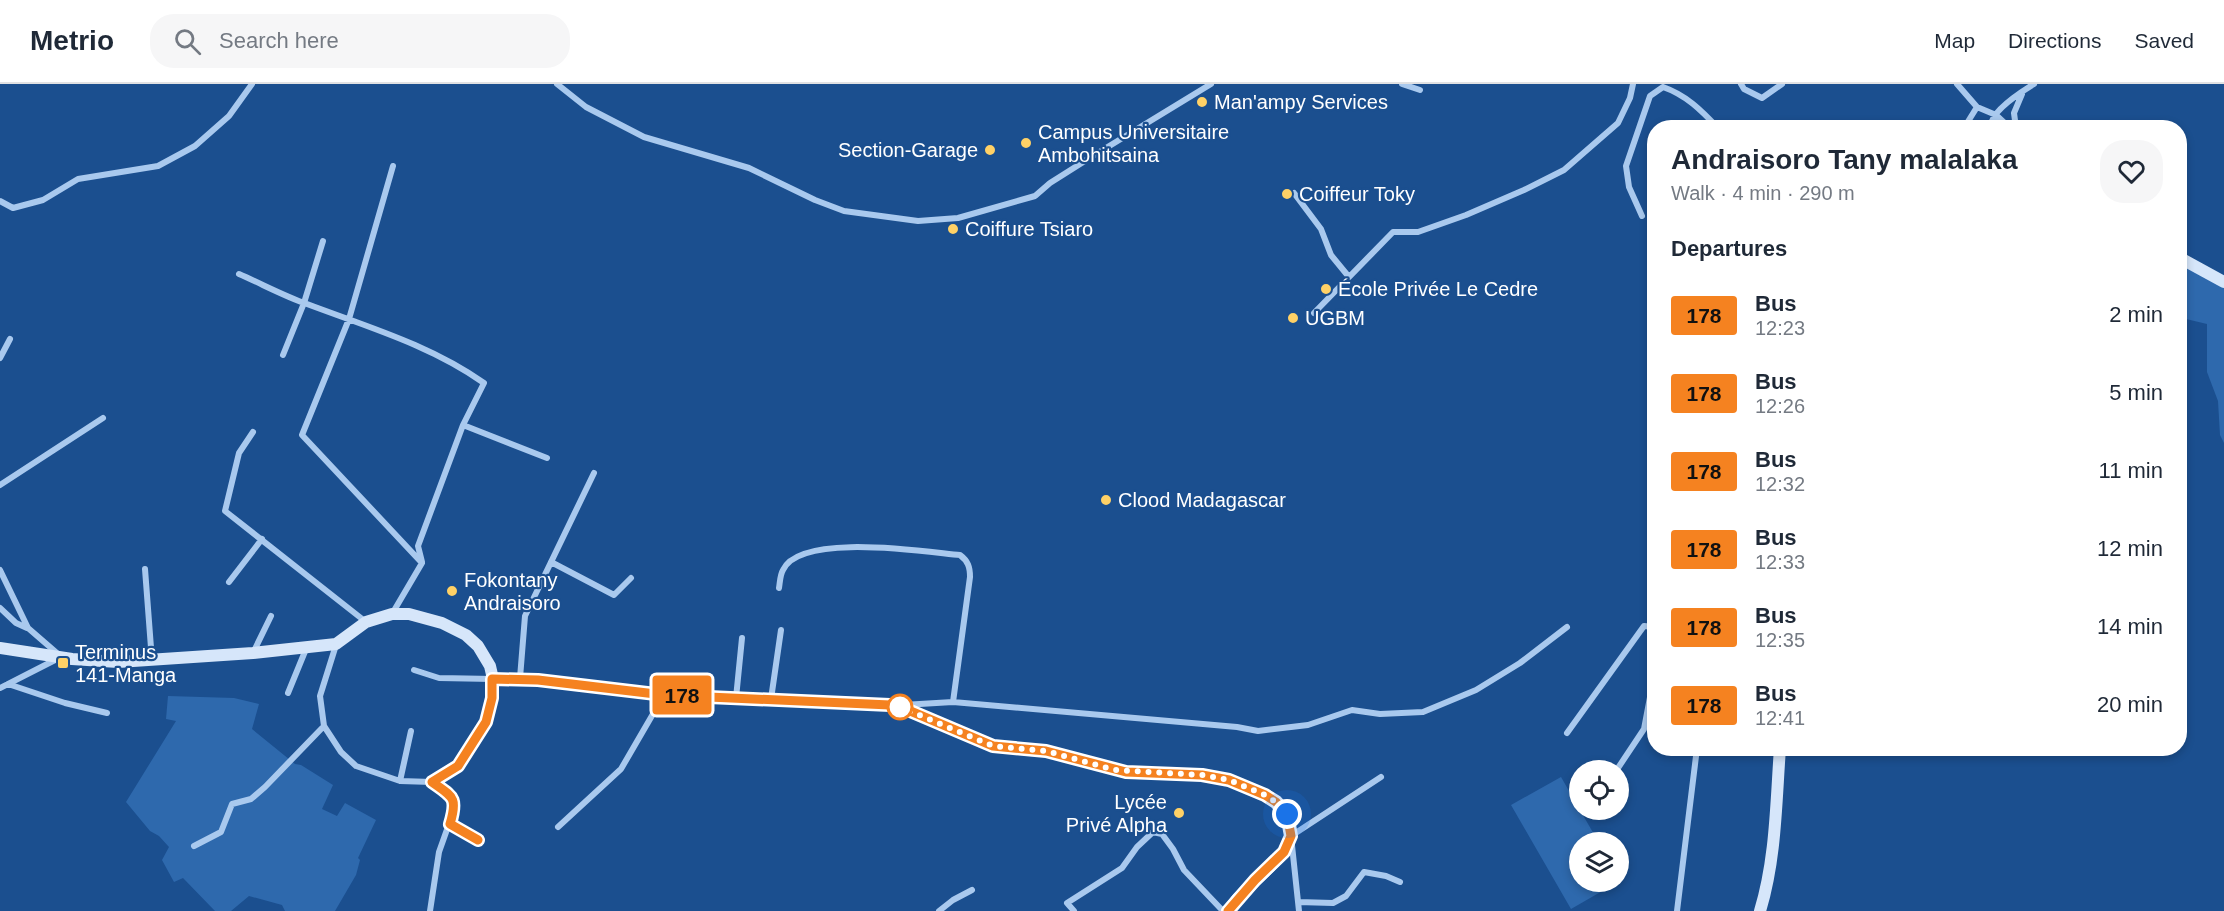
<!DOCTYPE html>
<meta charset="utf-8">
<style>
:root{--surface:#fff;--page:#f6f6f7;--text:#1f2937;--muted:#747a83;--line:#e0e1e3}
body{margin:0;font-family:Helvetica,sans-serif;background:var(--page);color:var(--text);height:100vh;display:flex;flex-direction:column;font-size:22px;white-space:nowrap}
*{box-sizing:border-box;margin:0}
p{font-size:20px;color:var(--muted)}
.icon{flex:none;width:33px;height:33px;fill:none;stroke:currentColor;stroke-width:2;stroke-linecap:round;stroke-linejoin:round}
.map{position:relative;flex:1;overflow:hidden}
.side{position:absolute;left:1647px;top:36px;width:540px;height:636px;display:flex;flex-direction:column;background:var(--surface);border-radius:24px;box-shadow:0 3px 9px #0003}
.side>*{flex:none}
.badge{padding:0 12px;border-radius:4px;font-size:21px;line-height:39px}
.tools{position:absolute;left:1569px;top:676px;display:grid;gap:12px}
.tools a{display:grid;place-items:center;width:60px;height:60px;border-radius:50%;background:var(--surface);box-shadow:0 3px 9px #0003;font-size:30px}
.you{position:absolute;width:30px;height:30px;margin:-15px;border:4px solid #fff;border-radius:50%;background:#1a73e8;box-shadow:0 0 0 9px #1a73e833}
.map>.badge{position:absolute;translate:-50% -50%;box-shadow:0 0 0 3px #fff}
h2{padding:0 24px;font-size:22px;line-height:54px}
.round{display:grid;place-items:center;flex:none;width:63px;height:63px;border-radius:24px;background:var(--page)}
.summary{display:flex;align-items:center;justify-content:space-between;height:102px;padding:0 24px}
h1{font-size:28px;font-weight:600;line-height:45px}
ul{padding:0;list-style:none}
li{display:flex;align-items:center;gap:18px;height:78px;padding:0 24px}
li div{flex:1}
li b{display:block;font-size:22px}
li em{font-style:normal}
li .badge{min-width:66px;font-weight:700;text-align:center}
header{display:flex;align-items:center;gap:36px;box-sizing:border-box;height:84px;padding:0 30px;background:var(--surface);border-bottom:2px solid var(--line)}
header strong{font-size:28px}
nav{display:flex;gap:33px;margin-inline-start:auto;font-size:21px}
.search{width:420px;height:54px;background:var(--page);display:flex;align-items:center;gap:15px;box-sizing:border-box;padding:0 21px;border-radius:24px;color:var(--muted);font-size:22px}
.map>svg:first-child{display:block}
</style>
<header>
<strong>Metrio</strong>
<div class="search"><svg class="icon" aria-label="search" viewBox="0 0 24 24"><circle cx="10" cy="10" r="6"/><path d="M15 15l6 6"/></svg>Search here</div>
<nav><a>Map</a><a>Directions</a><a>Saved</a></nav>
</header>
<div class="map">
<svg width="2224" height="827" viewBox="0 0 2224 827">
<rect width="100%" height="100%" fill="#1b4f8f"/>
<path fill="#2e69ad" d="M2180,178L2224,204V359L2220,351L2218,317L2207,288V240L2186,235L2180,229Z
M168,612L234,614L259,620L252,645L295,680L301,681L333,701L322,725L337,732L345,719L376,736L358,774L360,776L356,791L335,827H285L282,821L249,812L231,827H215L183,794L174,798L162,776L169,763L159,752L150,747L126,718L176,637L166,635Z
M1561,693L1599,759H1580V798H1618L1571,825L1511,721Z"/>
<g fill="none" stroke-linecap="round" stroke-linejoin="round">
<path stroke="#a9c9ee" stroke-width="6" d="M557,0L586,23L644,53L749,84L815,116L844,127L918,137L958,134L1035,112L1050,99L1088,75L1211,0
M1402,0L1420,6
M1741,0L1744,5L1762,14L1782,0
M1957,0L1977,23L1996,31L2010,44
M1964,44L1977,23
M1993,44L1991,41C1992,27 2021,8 2034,0
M2016,44L2014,29L2022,10
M1294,109L1321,145L1331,171L1349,193
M0,117L13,124L43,116L78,95L158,82L195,62L229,32L252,0
M1642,132L1629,103L1626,82L1650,12L1663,3C1686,11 1701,26 1718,44
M239,190C262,200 284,212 307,220C368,243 430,261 484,299L463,341L418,462L422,478
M1314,229L1393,148H1418L1466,131L1524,106L1564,86L1618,39L1630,14L1633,0
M283,271L304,219L323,157
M0,274L10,255
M463,341L547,374
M253,348L239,369L225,427L366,538
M0,401L103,334
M551,478L614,511L631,494
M145,485L152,577
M0,486L28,544L58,570
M229,498L262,455
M779,504C780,498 780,491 783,486C800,448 926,468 960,471C968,477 970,483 970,493L953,618
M0,524L16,539L27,544
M392,530L422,479L302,351L349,235L393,82
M336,561L320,612L324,642L341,668L356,682L400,697L432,698L458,682L486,638L492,614L493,595L439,594L414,586
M253,569L271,532
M520,594L525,532L594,389
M8,600L65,619L107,629
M0,604L57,575
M288,609L306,565
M736,614L742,554
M771,615L781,546
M903,621L953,618L1237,643L1258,647L1308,641L1352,626L1380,630L1423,628L1476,606L1520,579L1567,543
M1567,649L1644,542L1654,543
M1616,687L1644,645L1654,592
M400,697L411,647
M558,743L621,685L664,611
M194,762L221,748L232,720L251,715L265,703L324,642
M1298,818L1333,819L1346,812L1364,788L1386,792L1400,798
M430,827L439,768L455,723L453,714L432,698
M939,827L953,816L972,806
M1074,827L1067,819L1122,784L1137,763L1153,748L1162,750L1173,765L1184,786L1223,827
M1299,827L1291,752L1381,693
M1677,827L1697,664"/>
<path stroke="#d6e6fa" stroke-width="12" d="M2180,174L2224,198
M0,564L72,575L118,578L253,569L336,560L366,538L392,530H409L442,539L466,551L478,562L490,582L493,595L538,596L664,611L890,621L908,626L993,662L1046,667L1126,688L1202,691L1229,696L1265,711L1276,718L1287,730L1291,752L1284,769L1238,814L1228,827
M1760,827C1776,775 1776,718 1780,664"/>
</g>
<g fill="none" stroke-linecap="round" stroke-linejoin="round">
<g stroke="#fff" stroke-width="14">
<path id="line" d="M478,756L450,740C458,713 453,713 432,698L458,682L486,638L492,614V595L538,596L664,611L890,621L908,626L993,662L1046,667L1126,688L1202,691L1229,696L1265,711L1276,718L1287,730L1291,752L1284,768L1255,796L1228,827"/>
</g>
<use href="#line" stroke="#f58220" stroke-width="9"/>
<path stroke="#fff" stroke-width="6" stroke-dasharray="0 10.8" d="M900,623L993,662L1046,667L1115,686L1202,691L1229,696L1265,711L1276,718L1287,730"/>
</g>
<g fill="#ffd166" stroke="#1b4f8f" stroke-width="2">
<circle cx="1202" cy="18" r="6"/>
<circle cx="1026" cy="59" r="6"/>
<circle cx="990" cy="66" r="6"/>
<circle cx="1287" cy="110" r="6"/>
<circle cx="953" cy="145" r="6"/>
<circle cx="1326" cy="205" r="6"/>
<circle cx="1293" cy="234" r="6"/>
<circle cx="1106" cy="416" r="6"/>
<circle cx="452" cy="507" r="6"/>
<rect x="57" y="573" width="12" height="12" rx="3"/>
<circle cx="1179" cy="729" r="6"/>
</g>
<circle fill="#fff" stroke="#f58220" stroke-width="3" cx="900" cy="623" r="12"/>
<g text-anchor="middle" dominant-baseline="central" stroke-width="4.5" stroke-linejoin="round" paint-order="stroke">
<g font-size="20" fill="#fff" stroke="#1b4f8f" text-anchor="start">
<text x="1214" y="18">Man'ampy Services</text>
<text x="1038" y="48">Campus Universitaire<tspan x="1038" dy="23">Ambohitsaina</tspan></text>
<text x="978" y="66" text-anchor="end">Section-Garage</text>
<text x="1299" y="110">Coiffeur Toky</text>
<text x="965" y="145">Coiffure Tsiaro</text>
<text x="1338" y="205">École Privée Le Cedre</text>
<text x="1305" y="234">UGBM</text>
<text x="1118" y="416">Clood Madagascar</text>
<text x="464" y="496">Fokontany<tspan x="464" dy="23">Andraisoro</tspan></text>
<text x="75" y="568">Terminus<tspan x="75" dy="23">141-Manga</tspan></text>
<text x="1167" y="718" text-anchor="end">Lycée<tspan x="1167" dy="23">Privé Alpha</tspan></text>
</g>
</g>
</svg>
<div class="tools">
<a><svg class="icon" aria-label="locate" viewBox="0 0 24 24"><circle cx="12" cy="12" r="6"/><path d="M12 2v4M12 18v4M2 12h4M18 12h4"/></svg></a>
<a><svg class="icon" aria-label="layers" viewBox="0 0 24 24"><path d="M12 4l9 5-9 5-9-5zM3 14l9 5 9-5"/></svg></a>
</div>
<div class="you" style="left:1287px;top:730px"></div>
<b class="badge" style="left:682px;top:611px;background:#f58220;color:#111">178</b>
<section class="side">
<div class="summary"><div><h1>Andraisoro Tany malalaka</h1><p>Walk · 4 min · 290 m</p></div><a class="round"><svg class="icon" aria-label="heart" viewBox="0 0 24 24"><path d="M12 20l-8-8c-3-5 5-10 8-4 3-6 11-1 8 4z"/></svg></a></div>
<h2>Departures</h2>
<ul>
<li><span class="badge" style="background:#f58220;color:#111">178</span><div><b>Bus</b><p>12:23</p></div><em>2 min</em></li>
<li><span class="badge" style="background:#f58220;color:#111">178</span><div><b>Bus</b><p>12:26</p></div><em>5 min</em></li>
<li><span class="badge" style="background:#f58220;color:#111">178</span><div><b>Bus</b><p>12:32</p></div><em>11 min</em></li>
<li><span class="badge" style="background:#f58220;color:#111">178</span><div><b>Bus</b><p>12:33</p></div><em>12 min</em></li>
<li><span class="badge" style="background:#f58220;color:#111">178</span><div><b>Bus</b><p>12:35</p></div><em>14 min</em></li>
<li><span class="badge" style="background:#f58220;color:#111">178</span><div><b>Bus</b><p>12:41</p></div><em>20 min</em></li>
</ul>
</section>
</div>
